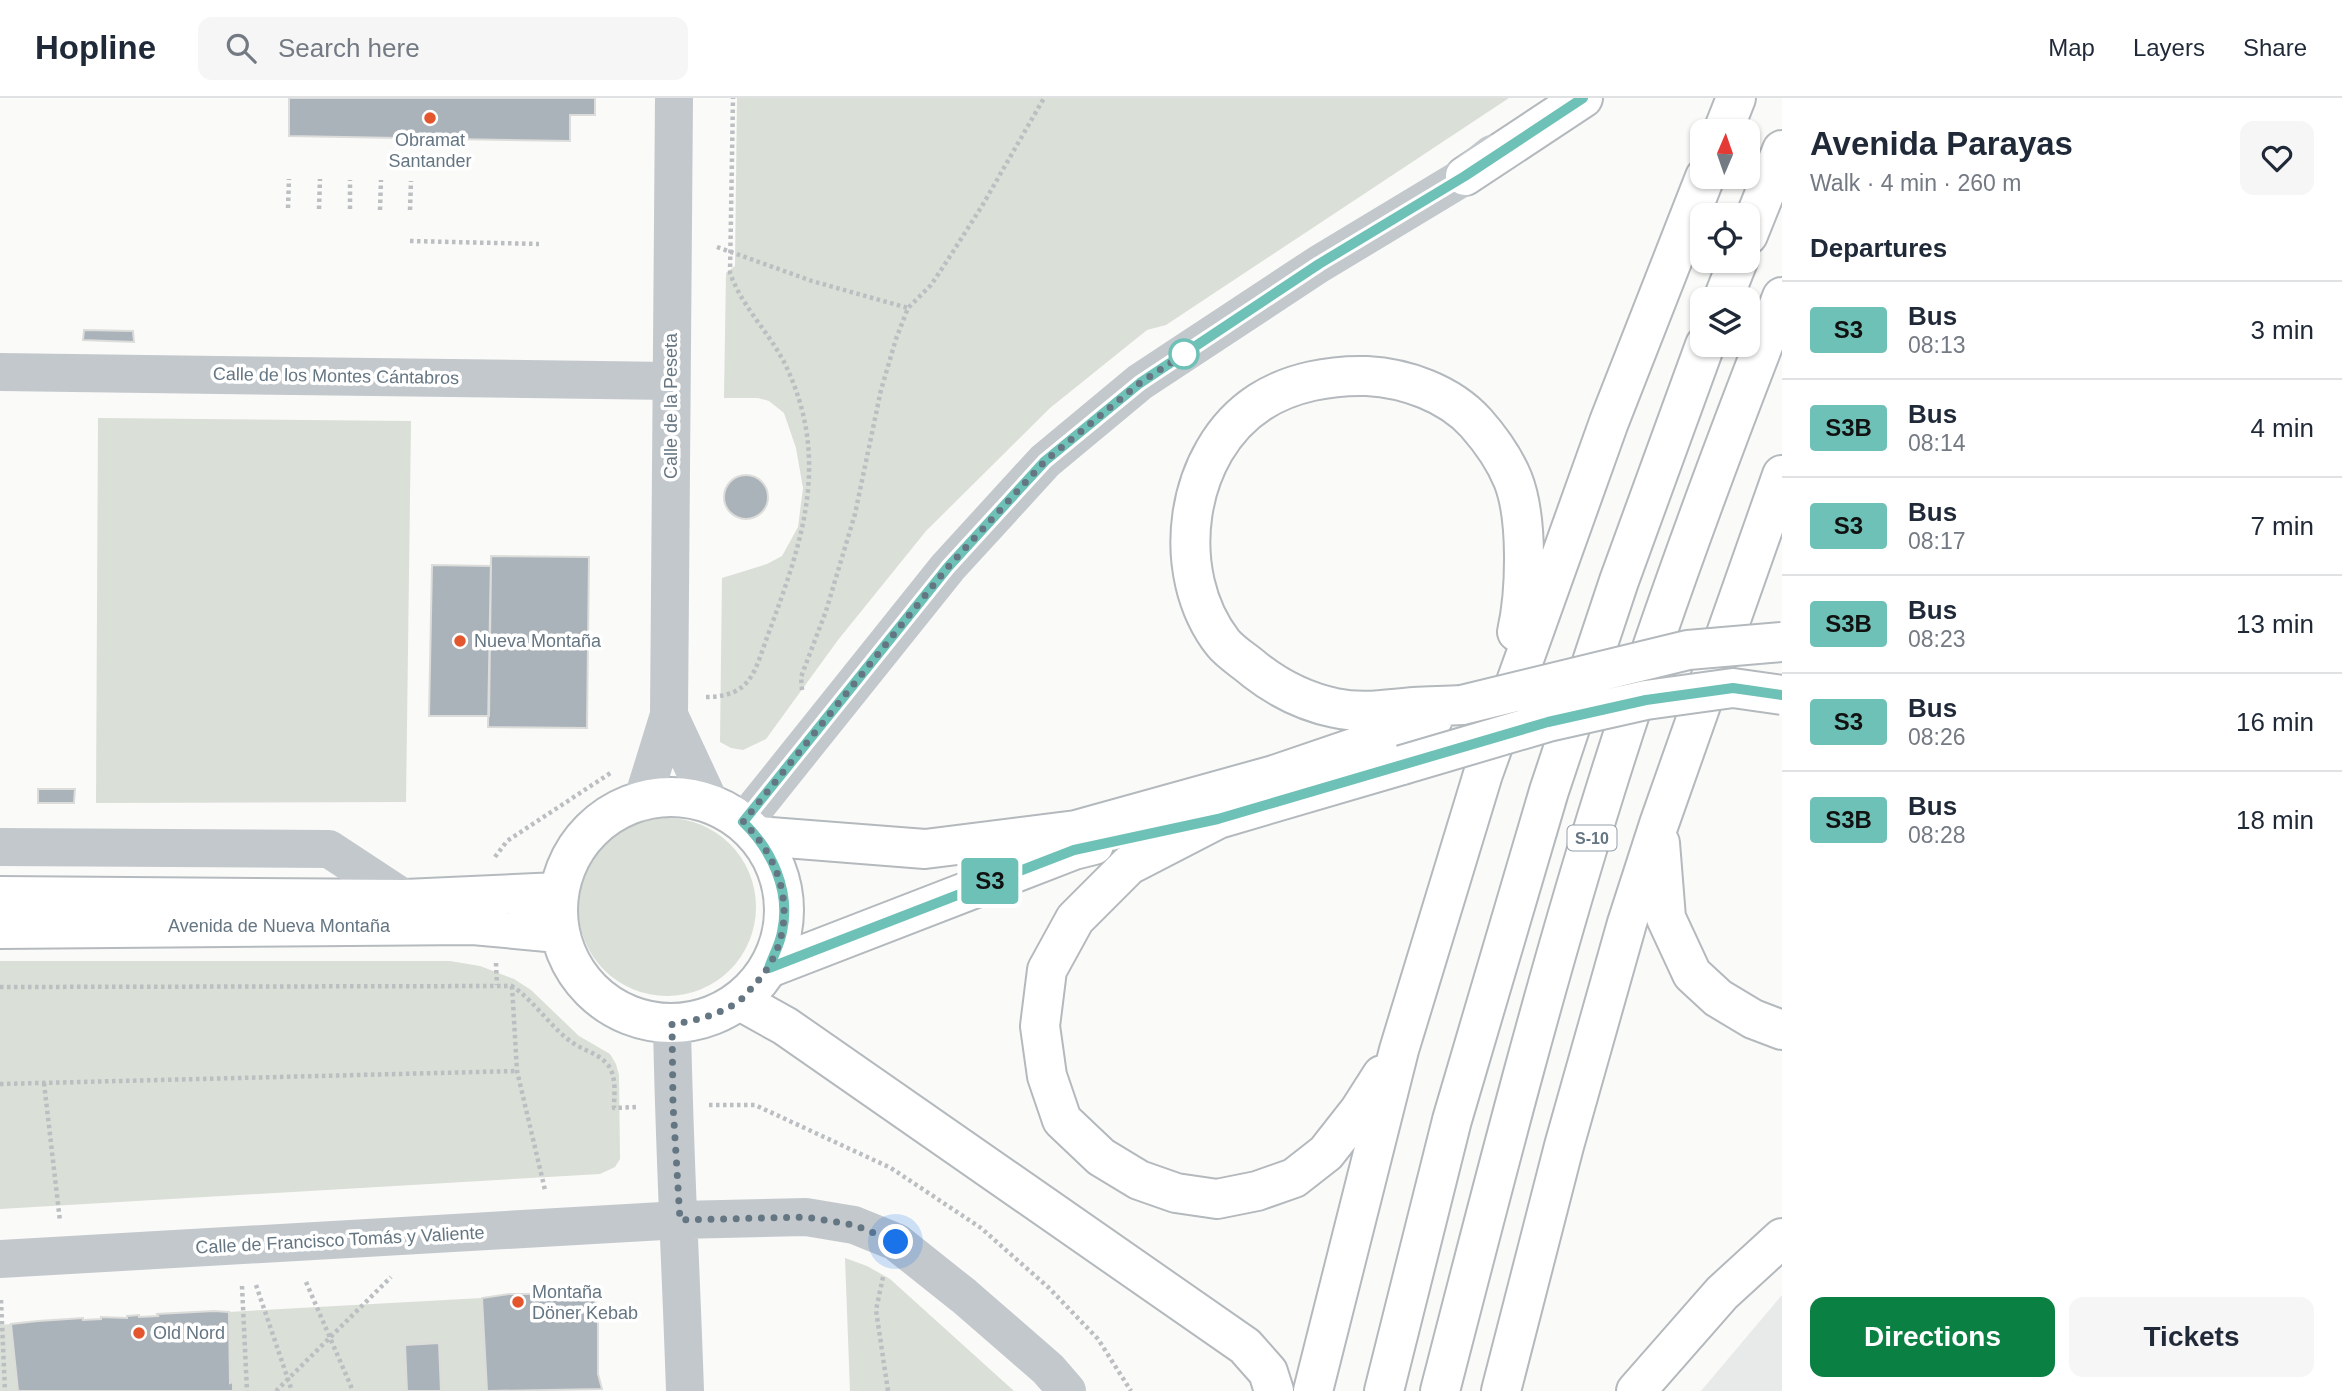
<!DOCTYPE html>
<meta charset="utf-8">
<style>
:root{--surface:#fff;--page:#f6f6f7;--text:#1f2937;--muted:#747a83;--line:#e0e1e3;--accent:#0b8043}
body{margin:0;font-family:Arial,sans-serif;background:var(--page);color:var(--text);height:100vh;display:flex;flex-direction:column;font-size:26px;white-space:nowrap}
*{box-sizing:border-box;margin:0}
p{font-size:23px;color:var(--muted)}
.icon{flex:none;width:38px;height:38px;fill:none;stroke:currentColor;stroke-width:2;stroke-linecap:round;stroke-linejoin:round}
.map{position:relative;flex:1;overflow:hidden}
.details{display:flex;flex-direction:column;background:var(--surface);width:560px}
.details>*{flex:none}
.badge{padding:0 14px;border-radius:5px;font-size:24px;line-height:46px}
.needle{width:46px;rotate:2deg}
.tools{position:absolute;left:1690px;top:21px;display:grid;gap:14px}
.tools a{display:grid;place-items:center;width:70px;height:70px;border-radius:14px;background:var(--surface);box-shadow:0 2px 5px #0004;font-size:35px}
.you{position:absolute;width:35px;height:35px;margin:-18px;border:5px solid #fff;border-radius:50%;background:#1a73e8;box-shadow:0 0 0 10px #1a73e833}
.map>.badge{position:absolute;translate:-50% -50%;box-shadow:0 0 0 4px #fff}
h2{padding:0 28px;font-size:26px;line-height:63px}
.round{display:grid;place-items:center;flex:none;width:74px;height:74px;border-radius:14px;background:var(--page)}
.summary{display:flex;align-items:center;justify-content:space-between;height:119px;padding:0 28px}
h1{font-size:33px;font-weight:600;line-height:52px}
.action{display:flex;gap:14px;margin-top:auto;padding:14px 28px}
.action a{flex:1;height:80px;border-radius:14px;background:var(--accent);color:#fff;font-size:28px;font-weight:600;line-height:80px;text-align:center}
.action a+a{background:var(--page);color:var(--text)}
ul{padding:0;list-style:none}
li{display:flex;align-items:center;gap:21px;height:98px;padding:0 28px;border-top:2px solid var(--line)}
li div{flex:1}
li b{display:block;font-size:26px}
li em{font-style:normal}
li .badge{min-width:77px;font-weight:700;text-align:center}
header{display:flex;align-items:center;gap:42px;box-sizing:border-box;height:98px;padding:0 35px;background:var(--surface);border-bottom:2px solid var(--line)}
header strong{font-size:33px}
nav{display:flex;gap:38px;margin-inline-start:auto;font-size:24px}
.search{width:490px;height:63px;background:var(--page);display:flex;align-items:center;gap:18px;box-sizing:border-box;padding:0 24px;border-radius:14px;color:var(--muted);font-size:26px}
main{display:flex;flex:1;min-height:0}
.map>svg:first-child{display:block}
</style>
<header>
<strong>Hopline</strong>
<div class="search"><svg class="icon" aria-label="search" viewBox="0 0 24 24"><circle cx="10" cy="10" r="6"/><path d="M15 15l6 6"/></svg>Search here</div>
<nav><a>Map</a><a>Layers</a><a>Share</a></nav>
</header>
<main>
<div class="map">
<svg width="1782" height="1293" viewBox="0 0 1782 1293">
<rect width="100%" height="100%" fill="#fafaf8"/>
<path fill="#e8e9e9" d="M1782,1197V1293H1701Z"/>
<path fill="#dadfd7" d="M737,0H1509L1166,227L1147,232L1050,310L926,433L838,542L766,641L743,652L731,650L720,644L722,480L767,466L782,458L798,429L803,390L796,350L784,315L769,303L758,300H724L726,175L735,168Z
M98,320L411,323L406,704L96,705Z
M578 809a89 89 0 1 1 178 0a89 89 0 1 1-178 0Z
M0,863H450L480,868L514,881L531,892L579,938L610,956L616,966L619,977L620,1061L615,1069L600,1076L0,1111Z
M845,1160L867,1168L890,1181L1014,1293H850Z
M482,1200L487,1293H233V1285H230L229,1214Z
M11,1226L18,1293H0V1227Z"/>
<path fill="#aab3b9" stroke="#dcdcda" stroke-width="2" d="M289,0H595V17H570V43L289,38Z
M84,232L133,233L134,244L83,242Z
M724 399a22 22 0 1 1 44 0a22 22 0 1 1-44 0Z
M491,458L589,459L587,630L488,629Z
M432,467L491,468L489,618H429Z
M38,691H75L74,705H38Z
M572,1193L594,1194L598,1216V1276L602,1291L487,1293L482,1200L509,1196H554Z
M214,1213L229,1214L230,1285L233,1284V1293H18L11,1226L38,1223L83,1220V1222L101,1221V1219L127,1220V1218L139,1217V1219L158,1218L157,1216Z
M439,1245L441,1293H407L405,1247Z"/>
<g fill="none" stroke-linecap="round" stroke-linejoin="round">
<g stroke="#b5babe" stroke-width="42">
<path id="major" d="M558 812a113 113 0 1 1 226 0a113 113 0 1 1-226 0Z
M0,798L405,801L558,794
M0,831L473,827L558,835"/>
</g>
<g stroke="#b4b9bd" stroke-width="42">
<path id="highway" d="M1723,33L1736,0
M1465,78L1583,0
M1748,137L1782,52
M1723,201L1738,163
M1462,607C1446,608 1430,608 1414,609C1387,611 1363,616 1335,610C1306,604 1278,590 1255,572C1245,563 1231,555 1223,545C1168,475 1184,353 1260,304C1291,284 1331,277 1367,278C1405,280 1449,295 1476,325C1491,342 1504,360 1513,382C1528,420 1526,494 1517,534
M1218,721L1129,767L1075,821L1047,872L1040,928L1047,978L1062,1022L1101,1059L1139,1082L1176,1095L1217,1101L1257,1093L1294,1080L1326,1055L1359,1013L1382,977
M1194,726L1218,721L1402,667
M758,738L925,751L1076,732L1274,677L1415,629L1433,621
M1660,745L1666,820L1692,876L1718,900L1753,921L1782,932
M769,870L1074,752L1094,747
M740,903L785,928L1245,1248L1268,1274L1274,1293
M1313,1293L1399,952L1483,676L1609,324L1705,79
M1384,1293L1452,1022L1549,693L1619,483L1705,247
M1440,1293C1492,1092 1543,891 1605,693C1657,526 1718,362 1782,199
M1501,1293L1564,1048L1627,825L1659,726L1782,377
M1636,1293L1722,1195L1782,1140"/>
</g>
<path stroke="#bbbfc2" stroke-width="4.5" stroke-dasharray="3.5 3.5" stroke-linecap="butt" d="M288,110L289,81
M319,111L320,81
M350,111V82
M380,112L381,82
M410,112L411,83
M410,143L539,146
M717,149L812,183L908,210
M802,592L801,579L826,513L855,416L881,292L896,241L908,210L931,187L947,163L982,108L1044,0
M706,599C753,599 755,571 769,534C803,442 831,361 785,266C769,234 742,209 730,175L733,0
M495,759L507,743L612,674
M496,865L497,887
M512,888L517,973L545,1092
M0,889L512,888C536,904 552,932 576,947C588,954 599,956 608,967C617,979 614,996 614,1010L637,1009
M44,985L60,1123
M0,986L517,973
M709,1007H755L891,1070L981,1130L1049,1190L1098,1241L1131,1293
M883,1179L876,1212L888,1293
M306,1184L353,1293
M256,1187L292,1293
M242,1188L247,1293
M1,1202L5,1293
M276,1293L391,1179"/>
<path stroke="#c3c8cc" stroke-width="38" d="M0,274L671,283
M669,617L710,705
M642,704L669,617L674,0
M743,725L948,469L1045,363L1140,284L1319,166L1465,78L1492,56
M0,749L329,751L405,801
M672,926C674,1048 681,1171 685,1293
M0,1161L680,1122L806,1119L854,1127L896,1144L964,1198L1048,1271L1067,1293"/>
<use href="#major" stroke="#fff" stroke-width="38"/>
<use href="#highway" stroke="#fff" stroke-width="38"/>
<g stroke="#b4b9bd" stroke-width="42" stroke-linecap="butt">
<path id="highway-bridge" d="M1462,607L1688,552L1782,544
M1402,667L1548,624L1646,602L1733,590L1782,597"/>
</g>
<use href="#highway-bridge" stroke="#fff" stroke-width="38"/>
</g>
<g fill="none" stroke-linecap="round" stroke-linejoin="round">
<g stroke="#fff" stroke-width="16">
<path id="line" d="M1583,0L1465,78L1319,166L1140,285L1045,363L948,469L743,724C772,752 791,793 782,834C780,846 773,858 769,870L1074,752L1218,721L1548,624L1646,602L1733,590L1782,597"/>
</g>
<use href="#line" stroke="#6ec1b6" stroke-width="10"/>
<path stroke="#657683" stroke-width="7" stroke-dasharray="0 12.6" d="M896,1144L854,1127L806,1119L680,1122L673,1007L672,926C696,923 718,917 738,904C745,899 751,890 757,884C800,835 789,768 743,724L948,469L1045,363L1140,285L1184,256"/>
</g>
<g fill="#e4572e" stroke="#fff" stroke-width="2.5">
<circle cx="430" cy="20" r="7"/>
<circle cx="460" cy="543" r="7"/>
<circle cx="518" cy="1204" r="7"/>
<circle cx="139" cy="1235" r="7"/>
</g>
<circle fill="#fff" stroke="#6ec1b6" stroke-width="3.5" cx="1184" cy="256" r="14"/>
<g text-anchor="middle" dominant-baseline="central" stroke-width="7" stroke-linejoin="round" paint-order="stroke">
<rect fill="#fff" stroke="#939fa8" stroke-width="2" x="1567.5" y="727.5" width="49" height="25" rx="5"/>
<g font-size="16" font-weight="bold" fill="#657683">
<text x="1592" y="740">S-10</text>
</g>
<g font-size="18" fill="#657683" stroke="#fff" text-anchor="start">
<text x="430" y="42" text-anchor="middle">Obramat<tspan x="430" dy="21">Santander</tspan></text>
<text x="474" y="543">Nueva Montaña</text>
<text x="532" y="1194">Montaña<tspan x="532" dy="21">Döner Kebab</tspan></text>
<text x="153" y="1235">Old Nord</text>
</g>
<g font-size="18" fill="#657683" stroke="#fff">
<text transform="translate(336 278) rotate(1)">Calle de los Montes Cántabros</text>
<text transform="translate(671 308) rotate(-90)">Calle de la Peseta</text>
<text x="279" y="828">Avenida de Nueva Montaña</text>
<text transform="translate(340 1142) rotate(-3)">Calle de Francisco Tomás y Valiente</text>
</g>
</g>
</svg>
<div class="tools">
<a><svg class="needle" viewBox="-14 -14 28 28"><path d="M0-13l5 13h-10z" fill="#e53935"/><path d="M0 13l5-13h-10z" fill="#747a83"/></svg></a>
<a><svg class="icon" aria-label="locate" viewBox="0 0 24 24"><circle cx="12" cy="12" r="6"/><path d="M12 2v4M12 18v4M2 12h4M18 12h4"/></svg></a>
<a><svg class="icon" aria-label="layers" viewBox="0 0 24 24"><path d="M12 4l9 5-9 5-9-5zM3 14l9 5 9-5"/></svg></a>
</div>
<div class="you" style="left:896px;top:1144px"></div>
<b class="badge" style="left:990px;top:783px;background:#6ec1b6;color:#111">S3</b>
</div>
<section class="details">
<div class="summary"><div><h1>Avenida Parayas</h1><p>Walk · 4 min · 260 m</p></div><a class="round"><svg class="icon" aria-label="heart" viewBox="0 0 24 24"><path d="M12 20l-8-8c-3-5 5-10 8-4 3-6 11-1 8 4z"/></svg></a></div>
<h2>Departures</h2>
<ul>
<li><span class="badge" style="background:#6ec1b6;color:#111">S3</span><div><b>Bus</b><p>08:13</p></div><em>3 min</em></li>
<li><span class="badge" style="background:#6ec1b6;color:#111">S3B</span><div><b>Bus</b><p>08:14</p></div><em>4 min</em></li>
<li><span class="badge" style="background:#6ec1b6;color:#111">S3</span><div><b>Bus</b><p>08:17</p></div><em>7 min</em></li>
<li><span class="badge" style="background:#6ec1b6;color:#111">S3B</span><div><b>Bus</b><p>08:23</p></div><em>13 min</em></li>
<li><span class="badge" style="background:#6ec1b6;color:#111">S3</span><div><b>Bus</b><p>08:26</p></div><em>16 min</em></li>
<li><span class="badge" style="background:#6ec1b6;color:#111">S3B</span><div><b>Bus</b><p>08:28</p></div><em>18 min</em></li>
</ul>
<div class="action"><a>Directions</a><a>Tickets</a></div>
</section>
</main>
